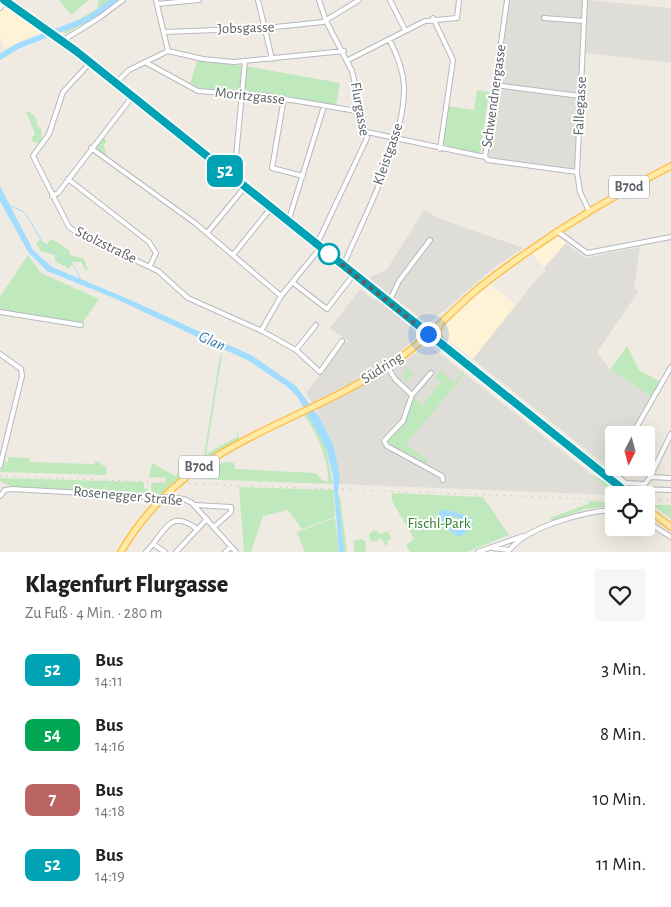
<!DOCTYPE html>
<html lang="de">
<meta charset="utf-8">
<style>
:root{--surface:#fff;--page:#f6f6f6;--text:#202124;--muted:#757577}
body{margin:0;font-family:"Alegreya Sans",sans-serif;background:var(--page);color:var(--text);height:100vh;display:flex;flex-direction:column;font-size:19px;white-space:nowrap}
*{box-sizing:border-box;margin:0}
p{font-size:16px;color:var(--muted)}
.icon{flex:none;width:28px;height:28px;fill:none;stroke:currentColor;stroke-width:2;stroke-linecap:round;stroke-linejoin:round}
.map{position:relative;height:552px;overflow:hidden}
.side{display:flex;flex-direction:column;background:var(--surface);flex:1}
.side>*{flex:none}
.badge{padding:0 10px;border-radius:8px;font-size:18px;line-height:32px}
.needle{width:32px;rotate:186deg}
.controls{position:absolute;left:605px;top:426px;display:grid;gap:10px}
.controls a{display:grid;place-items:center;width:50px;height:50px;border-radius:5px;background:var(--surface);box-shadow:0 5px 20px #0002;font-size:25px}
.you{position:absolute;width:25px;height:25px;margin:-12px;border:4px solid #fff;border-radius:50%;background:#1a73e8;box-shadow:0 0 0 8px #1a73e833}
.map>.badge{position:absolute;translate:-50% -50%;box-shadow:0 0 0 2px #fff}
.round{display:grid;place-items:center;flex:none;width:52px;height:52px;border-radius:5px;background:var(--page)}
.head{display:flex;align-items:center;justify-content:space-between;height:85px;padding:0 25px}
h1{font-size:24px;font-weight:800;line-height:38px}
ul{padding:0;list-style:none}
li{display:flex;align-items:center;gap:15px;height:65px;padding:0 25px}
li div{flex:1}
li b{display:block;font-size:19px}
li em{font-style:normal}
li .badge{min-width:55px;font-weight:700;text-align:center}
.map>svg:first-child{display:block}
</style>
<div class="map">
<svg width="671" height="552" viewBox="0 0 671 552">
<rect width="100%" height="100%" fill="#efebe2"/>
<path fill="#fff3d7" d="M3,6L26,19L44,31L4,48L0,36V10Z
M557,236L566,243L544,268L533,253Z
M490,284L516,305L473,359L442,335V330L448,322Z"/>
<path fill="#dfddd7" d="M509,0H582L575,169L488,158Z
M588,0L671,8V63L586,53Z
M424,210L438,218L523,248L499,264L428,324L369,278L387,269Z
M566,243L585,258L640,247L634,289L639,291L597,352L610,370L652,397L630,435H614V463L610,469L473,359L536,280L546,271L544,268Z
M360,289L375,301L377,299L416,331L417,337L385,365L313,404L306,393L343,343L348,341L330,328Z
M428,344L586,470L615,495L337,484L340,476L333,444L316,410L398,365Z"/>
<path fill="#bfe9bc" d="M59,0H89L71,15Z
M99,0H119L101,14L65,34L62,29L97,9Z
M197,60L243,66L241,93L202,89L190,84Z
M246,66L340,83L336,107L283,97L243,93Z
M477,90L489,92L480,155L442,148L448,106L474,110Z
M28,111L35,116L38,127L41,128L42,139L39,143L33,142L31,138L35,134L26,112Z
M104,135L106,142L104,145L107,159L93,149Z
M52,239L69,250L70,255L84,259L88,270L86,271L81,262H73L69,269L55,261V255L41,251L36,244L39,240L46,244Z
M28,255L41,273L99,299L82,323L0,310V297Z
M627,346L639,370L661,382L652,397L610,370Z
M220,355H222L206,454L237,437L238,431L239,440L196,466L160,496L152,495L151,483H164L166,478L149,477L152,463L175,476L204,455Z
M402,363L414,373L403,385L405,377L403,374L407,371Z
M441,370L454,383L463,372L465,374L406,444L427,460L429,458L426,463H422L388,445L387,442L404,422L415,397L422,406L441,382L435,378Z
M306,412L326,448L333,484L191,479C197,471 204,470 212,467C221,464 224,461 234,463L235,469L316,473L322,480L327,482C332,465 314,427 303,414Z
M7,439L5,462H8V457L29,458L30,462L94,464L96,461L106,467L107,475L0,472Z
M586,452L626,484L627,485L619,483L586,457Z
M590,474L606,482L622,495L608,496L614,494Z
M0,478L144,482V488L148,489V491L144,495L12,487L0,481Z
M239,487L334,490L335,517L302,529L288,510L263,516L251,552H244Z
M392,493L483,497L509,535L467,552H410L406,545L414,539L392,501Z
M338,497H340L347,552H344Z
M589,501L614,502V506L585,509L552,521L550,518L588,504Z
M653,505H671V519Z
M335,518L339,552H305L297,532Z
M374,530L381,534L387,531L392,538L387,541L388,544L386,546L381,538L374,542L370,541L369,534Z
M361,539L365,541L366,552H354V540Z"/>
<path fill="#a2dcff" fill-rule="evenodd" d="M0,186L33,250L52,267L126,298L253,356L296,386L320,418L333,444L340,476L338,491L344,552H339L333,476L326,448L297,396L286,386L249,361L114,298L47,271L29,253L7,214L0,201Z
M447,510L471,517L473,523L462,536H457L444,525L439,518V511ZM448,516L458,517L464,523V526L457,528L446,519Z"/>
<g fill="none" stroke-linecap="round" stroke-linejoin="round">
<path stroke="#a2dcff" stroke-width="1" d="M11,206L24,212
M26,214L44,245L74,266L80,278"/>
<path stroke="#a2dcff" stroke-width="5.5" d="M0,57L18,46L88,19L115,0"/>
<g stroke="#b5b9be" stroke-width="6">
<path id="minor" d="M156,0L168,51
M258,0L272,59
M390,0L405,30
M507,0L485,157L488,160L577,172
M585,0L577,172L580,192L589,211
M157,4L199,0
M0,8L5,1
M433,18L453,60L440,149
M544,18L584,21
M164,32L266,28L323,22L359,0
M62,41L99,18L123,0
M348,60L425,21L457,18L459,0
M145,62L198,91L268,96L362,112
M90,63L63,92L49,134L33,156L69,227L79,234L158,271L188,298L262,331L296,350L320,372L342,341
M116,83L129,70L168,51L203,59L234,62L344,51
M495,85L580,96
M284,98L272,168L303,176
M367,132L485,157
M91,148L195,223L281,296
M234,178L245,61
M68,179L149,242L156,253L150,266
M52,196L58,193L132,97
M288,222L324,106
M557,231L587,253L671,237
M207,233L245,187
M317,244L367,138L352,71L326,21L319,0
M233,255L271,208
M343,266C365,214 405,142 404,86C403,69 397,54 389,39
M292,282L327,309L354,274
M389,302L399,281L430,240
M0,312L81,325
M261,331L281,296L321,247
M296,350L316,325
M0,354L21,369L22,376L0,466
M387,366L395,379L412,395L403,421L384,441L387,446L442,476L443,480
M412,395L431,373
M671,434L650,477L671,478
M632,435L671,367
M614,468L612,472L626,483L645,484L650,477
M628,493L636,489L671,490
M0,496L5,490L12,489L153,497
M169,497L184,499L192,503L236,552
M195,505L231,507V512L214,527
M646,521L671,537
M493,548L509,550
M146,552L153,544
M165,552L153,544C168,525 173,511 197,529
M176,552L207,519
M225,552L231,547
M478,552L523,536
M508,552C525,527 585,511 614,510"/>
</g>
<g stroke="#fec14c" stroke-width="8">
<path id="major" d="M4,0L76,51L630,495
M440,324L437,333L442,344
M646,508L671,527
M121,552C185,440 301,427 398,359C428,339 452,310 480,287C540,240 604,200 671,166"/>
</g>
<use href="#minor" stroke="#fff" stroke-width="4"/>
<use href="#major" stroke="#ffeba7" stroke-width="5"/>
<path stroke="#b4b5b6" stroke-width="1" stroke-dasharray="1 6" stroke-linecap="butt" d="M0,476L614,500
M646,499L671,500"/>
<g stroke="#b5b9be" stroke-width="6" stroke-linecap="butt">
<path id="minor-bridge" d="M153,497H169"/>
</g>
<use href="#minor-bridge" stroke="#fff" stroke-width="4"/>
</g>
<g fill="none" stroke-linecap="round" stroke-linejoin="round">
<g stroke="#fff" stroke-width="11">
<path id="line" d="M4,0L76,51L630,495"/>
</g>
<use href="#line" stroke="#00a3b4" stroke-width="8"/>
<path stroke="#5b6065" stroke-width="5" stroke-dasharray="0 9" d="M329,254L428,334"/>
</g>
<circle fill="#fff" stroke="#00a3b4" stroke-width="2.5" cx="329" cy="254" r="10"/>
<g text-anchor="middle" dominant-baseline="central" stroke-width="4" stroke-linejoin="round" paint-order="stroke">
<g fill="#fff" stroke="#8c9093" stroke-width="1">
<rect x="609" y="175.5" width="40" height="23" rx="4"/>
<rect x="179" y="455.5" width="40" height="23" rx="4"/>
</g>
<g font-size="14" font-weight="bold" fill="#5b6065">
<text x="629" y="187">B70d</text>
<text x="199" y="467">B70d</text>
</g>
<g font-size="15" fill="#5b6065" stroke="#fff">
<text transform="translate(246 28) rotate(-2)">Jobsgasse</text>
<text transform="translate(250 96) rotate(6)">Moritzgasse</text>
<text transform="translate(494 96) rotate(-82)">Schwendnergasse</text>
<text transform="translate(580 106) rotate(-87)">Fallegasse</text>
<text transform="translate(360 109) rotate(80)">Flurgasse</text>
<text transform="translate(388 154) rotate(-71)">Kleistgasse</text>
<text transform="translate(106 245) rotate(26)">Stolzstraße</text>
<text transform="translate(382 368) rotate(-32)">Südring</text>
<text transform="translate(128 496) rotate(5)">Rosenegger Straße</text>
</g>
<g font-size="15" fill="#2d822c" stroke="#fff">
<text x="439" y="523">Fischl-Park</text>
</g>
<g font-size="16" font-style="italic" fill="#3379b2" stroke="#fff">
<text transform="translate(212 341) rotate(24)">Glan</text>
</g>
</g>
</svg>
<div class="controls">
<a><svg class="needle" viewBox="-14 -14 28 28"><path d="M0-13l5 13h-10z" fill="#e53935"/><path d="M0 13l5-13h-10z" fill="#757577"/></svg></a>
<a><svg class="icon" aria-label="locate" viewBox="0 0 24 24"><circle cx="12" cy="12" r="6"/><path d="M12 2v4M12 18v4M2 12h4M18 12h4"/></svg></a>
</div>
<div class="you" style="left:428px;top:334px"></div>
<b class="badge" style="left:225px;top:171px;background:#00a3b4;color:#fff">52</b>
</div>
<section class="side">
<div class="head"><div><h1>Klagenfurt Flurgasse</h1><p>Zu Fuß · 4 Min. · 280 m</p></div><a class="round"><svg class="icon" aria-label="heart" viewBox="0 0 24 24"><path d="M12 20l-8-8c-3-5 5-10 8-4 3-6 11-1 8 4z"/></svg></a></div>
<ul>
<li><span class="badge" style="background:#00a3b4;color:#fff">52</span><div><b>Bus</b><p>14:11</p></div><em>3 Min.</em></li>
<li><span class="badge" style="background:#00a651;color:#fff">54</span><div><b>Bus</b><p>14:16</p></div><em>8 Min.</em></li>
<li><span class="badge" style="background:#bb6464;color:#fff">7</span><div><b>Bus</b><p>14:18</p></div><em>10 Min.</em></li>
<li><span class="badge" style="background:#00a3b4;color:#fff">52</span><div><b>Bus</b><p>14:19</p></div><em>11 Min.</em></li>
</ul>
</section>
